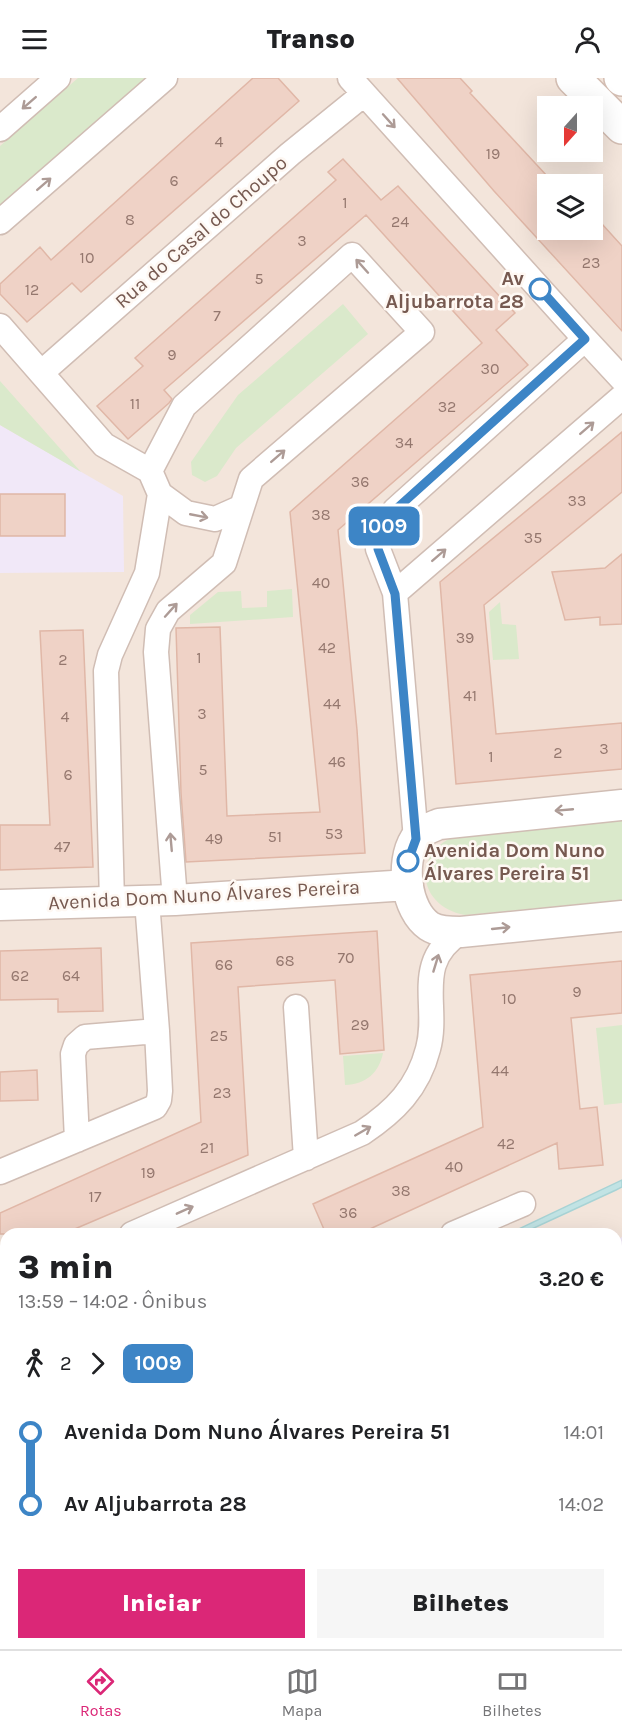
<!DOCTYPE html>
<html lang="pt">
<meta charset="utf-8">
<style>
:root{--surface:#fff;--page:#f6f6f6;--text:#202124;--muted:#757577;--line:#e0e0e0;--accent:#db2777}
body{margin:0;font-family:Karla,sans-serif;background:var(--page);color:var(--text);height:100vh;display:flex;flex-direction:column;font-size:22px;white-space:nowrap}
*{box-sizing:border-box;margin:0}
p{font-size:20px;color:var(--muted)}
.icon{flex:none;width:33px;height:33px;fill:none;stroke:currentColor;stroke-width:2;stroke-linecap:round;stroke-linejoin:round}
.map{position:relative;flex:1;overflow:hidden}
.side{position:absolute;left:0px;top:1150px;width:622px;height:422px;display:flex;flex-direction:column;background:var(--surface);border-radius:18px 18px 0 0;box-shadow:0 6px 24px #0002}
.side>*{flex:none}
.badge{padding:0 12px;border-radius:9px;font-size:21px;line-height:39px}
.needle{width:39px;rotate:201deg}
.controls{position:absolute;left:537px;top:18px;display:grid;gap:12px}
.controls a{display:grid;place-items:center;width:66px;height:66px;border-radius:0px;background:var(--surface);box-shadow:0 6px 24px #0002;font-size:30px}
.map>.badge{position:absolute;translate:-50% -50%;box-shadow:0 0 0 3px #fff}
.legs{display:flex;align-items:center;gap:9px;height:66px;padding:0 18px;font-size:20px}
.legs p{margin-inline-start:auto}
.head{display:flex;align-items:center;justify-content:space-between;height:102px;padding:0 18px}
h1{font-size:33px;font-weight:800;line-height:45px}
.action{display:flex;gap:12px;margin-top:auto;padding:12px 18px}
.action a{flex:1;height:69px;border-radius:0px;background:var(--accent);color:#fff;font-size:24px;font-weight:800;line-height:69px;text-align:center}
.action a+a{background:var(--page);color:var(--text)}
ul{padding:0 18px;list-style:none}
li{display:flex;align-items:center;gap:21px;height:72px;font-size:22px}
li i{display:grid;place-items:center;width:9px;height:100%;margin:0 8px;background:currentColor}
li i::after{content:'';width:15px;height:15px;margin:-8px;border:4px solid;border-radius:50%;background:var(--surface)}
li p{margin-inline-start:auto}
li:first-child i{background:linear-gradient(#0000 50%,currentColor 0)}
li:last-child i{background:linear-gradient(currentColor 50%,#0000 0)}
header{display:flex;justify-content:space-between;align-items:center;height:78px;padding:0 18px;background:var(--surface);font-size:27px;font-weight:800}
.dock{display:flex;justify-content:space-around;align-items:center;height:84px;border-top:2px solid var(--line);background:var(--surface);font-size:16px;color:var(--muted)}
.dock a{display:grid;justify-items:center;gap:3px}
.dock .current{color:var(--accent)}
.map>svg:first-child{display:block}
</style>
<header><svg class="icon" aria-label="menu" viewBox="0 0 24 24"><path d="M4 6h16M4 12h16M4 18h16"/></svg>Transo<svg class="icon" aria-label="person" viewBox="0 0 24 24"><circle cx="12" cy="8" r="4"/><path d="M4 21q1-7 8-7t8 7"/></svg></header>
<div class="map">
<svg width="622" height="1571" viewBox="0 0 622 1571">
<rect width="100%" height="100%" fill="#fbf4ec"/>
<path fill="#f3e5db" fill-rule="evenodd" d="M0,0H622V1571H0ZM548,28H592V74H548ZM548,106H592V152H548ZM6,1156H616V1566H6Z"/>
<path fill="#f1e8f8" d="M0,347L123,418L124,494L0,495Z
M622,1159V1571H0V1427L6,1428V1566H616V1162Z"/>
<path fill="#dae9cb" d="M78,0H146L0,129V68Z
M343,226L368,256L236,370L217,398L205,404L192,397L191,384L238,317Z
M0,303L81,394L0,347Z
M292,511L293,539L190,546V537L218,514L241,513L242,530L267,529V513Z
M500,524L502,546L516,547L519,581L493,582L489,534Z
M622,739V822L465,837C417,828 411,775 457,757Z
M622,947V1025L604,1027L596,950Z
M383,975C379,995 366,1006 345,1007L343,978Z
M0,1480L6,1481V1566H50L49,1571H0Z"/>
<path fill="#c1e3e4" stroke="#a8d3d5" stroke-width="1.5" d="M622,1102V1109L616,1112L521,1156H508Z"/>
<path fill="#efd2c6" stroke="#e0b7a7" stroke-width="1.5" d="M253,0H278L299,23L81,214L72,205L27,244L0,216V206L40,169L51,182Z
M397,0H460L472,13L470,15L548,99V152H592V135L622,168V253L494,113Z
M343,81L381,122L398,108L515,235L496,252L528,287L338,452L357,652L365,775L186,784L181,715L176,550L220,549L227,738L320,734L290,434L482,265L366,137L164,312L172,321L169,325L128,361L97,328L143,288L135,280L336,102L328,94Z
M622,354V414L484,527L496,656L622,645V691L456,706L440,504Z
M0,416H65V458H0Z
M622,476V546L600,547V539L565,542L552,494L605,490Z
M83,552L93,789L0,792V747H50L40,553Z
M377,853L384,972L340,976L335,902L238,909L248,1077L63,1156H0V1135L201,1044L191,865Z
M101,870L103,933L58,934V921L0,922V873Z
M622,883V935L571,940L580,1031L597,1029L603,1087L559,1091L557,1065L359,1156H326L313,1126L483,1049L470,897Z
M37,992L38,1022L0,1023V994Z"/>
<g fill="none" stroke-linecap="round" stroke-linejoin="round">
<g stroke="#d0bdb4" stroke-width="27">
<path id="minor" d="M350,0L585,261L395,432L380,456L378,471L395,515L416,761
M0,51L58,0
M0,144L165,0
M0,248L104,367L150,393
M585,261L622,301
M41,295L290,76L364,16
M160,416L186,435L215,441L242,429
M395,515L622,319
M112,824L106,593L110,577L147,495L160,416L150,393L184,328L352,177L422,254L251,401L224,485L168,533L158,551L156,574L175,822
M296,929L306,1080
M77,1062L73,976L76,967L85,959L157,953L147,823
M0,1094L155,1029L159,1022L160,1013L157,953
M132,1156L362,1055C395,1033 418,1010 428,971C440,928 412,884 461,854
M453,1156L523,1126
M0,1215L6,1213
M0,1346H6"/>
</g>
<g stroke="#d0bdb4" stroke-width="33">
<path id="tertiary" d="M622,727L439,746C432,749 420,753 415,761C400,785 406,832 429,848C438,854 450,854 461,854L622,838
M0,827L175,822L408,807"/>
</g>
<g stroke="#d3bdb2" stroke-width="36">
<path id="secondary" d="M573,0L622,49
M621,0L622,1"/>
</g>
<use href="#minor" stroke="#fff" stroke-width="24"/>
<use href="#tertiary" stroke="#fff" stroke-width="30"/>
<use href="#secondary" stroke="#fff" stroke-width="33"/>
</g>
<defs><path id="oneway-shaft" d="M-6 0H5M1.5-3L5.5 0L1.5 3" fill="none" stroke-width="1.6" stroke-linecap="round" stroke-linejoin="round" transform="scale(1.5)"/></defs>
<g stroke="#ad9b96">
<use href="#oneway-shaft" transform="translate(29 25) rotate(139)"/>
<use href="#oneway-shaft" transform="translate(389 43) rotate(48)"/>
<use href="#oneway-shaft" transform="translate(44 106) rotate(-41)"/>
<use href="#oneway-shaft" transform="translate(362 188) rotate(-132)"/>
<use href="#oneway-shaft" transform="translate(587 350) rotate(-41)"/>
<use href="#oneway-shaft" transform="translate(278 378) rotate(-41)"/>
<use href="#oneway-shaft" transform="translate(199 438) rotate(11)"/>
<use href="#oneway-shaft" transform="translate(439 477) rotate(-41)"/>
<use href="#oneway-shaft" transform="translate(171 532) rotate(-48)"/>
<use href="#oneway-shaft" transform="translate(564 732) rotate(175)"/>
<use href="#oneway-shaft" transform="translate(171 764) rotate(-95)"/>
<use href="#oneway-shaft" transform="translate(501 850) rotate(-6)"/>
<use href="#oneway-shaft" transform="translate(436 885) rotate(-73)"/>
<use href="#oneway-shaft" transform="translate(363 1053) rotate(-30)"/>
<use href="#oneway-shaft" transform="translate(185 1132) rotate(-24)"/>
</g>
<g fill="none" stroke-linecap="round" stroke-linejoin="round">
<g stroke="#fff" stroke-width="14">
<path id="line-1" d="M408,783L416,761L395,516L378,471L380,456L395,432L585,261L540,211"/>
</g>
<use href="#line-1" stroke="#3d85c6" stroke-width="9"/>
</g>
<g fill="#fff" stroke="#3d85c6" stroke-width="3">
<circle cx="540" cy="211" r="10"/>
<circle cx="408" cy="783" r="10"/>
</g>
<g text-anchor="middle" dominant-baseline="central" stroke-width="5" stroke-linejoin="round" paint-order="stroke">
<g font-size="16" fill="#94776e">
<text x="219" y="63">4</text>
<text x="493" y="75">19</text>
<text x="174" y="102">6</text>
<text x="345" y="124">1</text>
<text x="130" y="141">8</text>
<text x="400" y="143">24</text>
<text x="302" y="162">3</text>
<text x="87" y="179">10</text>
<text x="591" y="184">23</text>
<text x="259" y="200">5</text>
<text x="32" y="211">12</text>
<text x="217" y="237">7</text>
<text x="172" y="276">9</text>
<text x="490" y="290">30</text>
<text x="135" y="325">11</text>
<text x="447" y="328">32</text>
<text x="404" y="364">34</text>
<text x="360" y="403">36</text>
<text x="577" y="422">33</text>
<text x="321" y="436">38</text>
<text x="533" y="459">35</text>
<text x="321" y="504">40</text>
<text x="465" y="559">39</text>
<text x="327" y="569">42</text>
<text x="199" y="579">1</text>
<text x="63" y="581">2</text>
<text x="470" y="617">41</text>
<text x="332" y="625">44</text>
<text x="202" y="635">3</text>
<text x="65" y="638">4</text>
<text x="604" y="670">3</text>
<text x="558" y="674">2</text>
<text x="491" y="678">1</text>
<text x="337" y="683">46</text>
<text x="203" y="691">5</text>
<text x="68" y="696">6</text>
<text x="334" y="755">53</text>
<text x="275" y="758">51</text>
<text x="214" y="760">49</text>
<text x="62" y="768">47</text>
<text x="346" y="879">70</text>
<text x="285" y="882">68</text>
<text x="224" y="886">66</text>
<text x="20" y="897">62</text>
<text x="71" y="897">64</text>
<text x="577" y="913">9</text>
<text x="509" y="920">10</text>
<text x="360" y="946">29</text>
<text x="219" y="957">25</text>
<text x="500" y="992">44</text>
<text x="222" y="1014">23</text>
<text x="506" y="1065">42</text>
<text x="207" y="1069">21</text>
<text x="454" y="1088">40</text>
<text x="148" y="1094">19</text>
<text x="401" y="1112">38</text>
<text x="95" y="1118">17</text>
<text x="348" y="1134">36</text>
</g>
<g font-size="20" fill="#765950" stroke="#fef8f3">
<text transform="translate(201 154) rotate(-41)">Rua do Casal do Choupo</text>
<text transform="translate(204 817) rotate(-3)">Avenida Dom Nuno Álvares Pereira</text>
</g>
<g font-size="20" font-weight="bold" fill="#765950" stroke="#fef8f3" text-anchor="end">
<text x="524" y="200">Av<tspan x="524" dy="23">Aljubarrota 28</tspan></text>
<text x="424" y="772" text-anchor="start">Avenida Dom Nuno<tspan x="424" dy="23">Álvares Pereira 51</tspan></text>
</g>
</g>
</svg>
<div class="controls">
<a><svg class="needle" viewBox="-14 -14 28 28"><path d="M0-13l5 13h-10z" fill="#e53935"/><path d="M0 13l5-13h-10z" fill="#757577"/></svg></a>
<a><svg class="icon" aria-label="layers" viewBox="0 0 24 24"><path d="M12 4l9 5-9 5-9-5zM3 14l9 5 9-5"/></svg></a>
</div>
<b class="badge" style="left:384px;top:448px;background:#3d85c6;color:#fff">1009</b>
<section class="side">
<div class="head"><div><h1>3 min</h1><p>13:59 – 14:02 · Ônibus</p></div><b>3.20 €</b></div>
<div class="legs"><svg class="icon" aria-label="walk" viewBox="0 0 24 24"><circle cx="13" cy="4" r="2"/><path d="M13 8l-2 6 4 7M11 14l-3 7M7 12l3-4h3l4 4"/></svg>2<svg class="icon" aria-label="forward" viewBox="0 0 24 24"><path d="M9 5l7 7-7 7"/></svg><b class="badge" style="background:#3d85c6;color:#fff">1009</b></div>
<ul>
<li><i style="color:#3d85c6"></i><b>Avenida Dom Nuno Álvares Pereira 51</b><p>14:01</p></li>
<li><i style="color:#3d85c6"></i><b>Av Aljubarrota 28</b><p>14:02</p></li>
</ul>
<div class="action"><a>Iniciar</a><a>Bilhetes</a></div>
</section>
</div>
<nav class="dock">
<a class="current"><svg class="icon" aria-label="directions" viewBox="0 0 24 24"><path d="M12 3l9 9-9 9-9-9zM9 14v-3h6M13 9l2 2-2 2"/></svg>Rotas</a>
<a><svg class="icon" aria-label="map" viewBox="0 0 24 24"><path d="M3 6l6-2 6 2 6-2v14l-6 2-6-2-6 2zM9 4v14M15 6v14"/></svg>Mapa</a>
<a><svg class="icon" aria-label="tickets" viewBox="0 0 24 24"><path d="M3 7h18v10H3zM15 7v10"/></svg>Bilhetes</a>
</nav>
